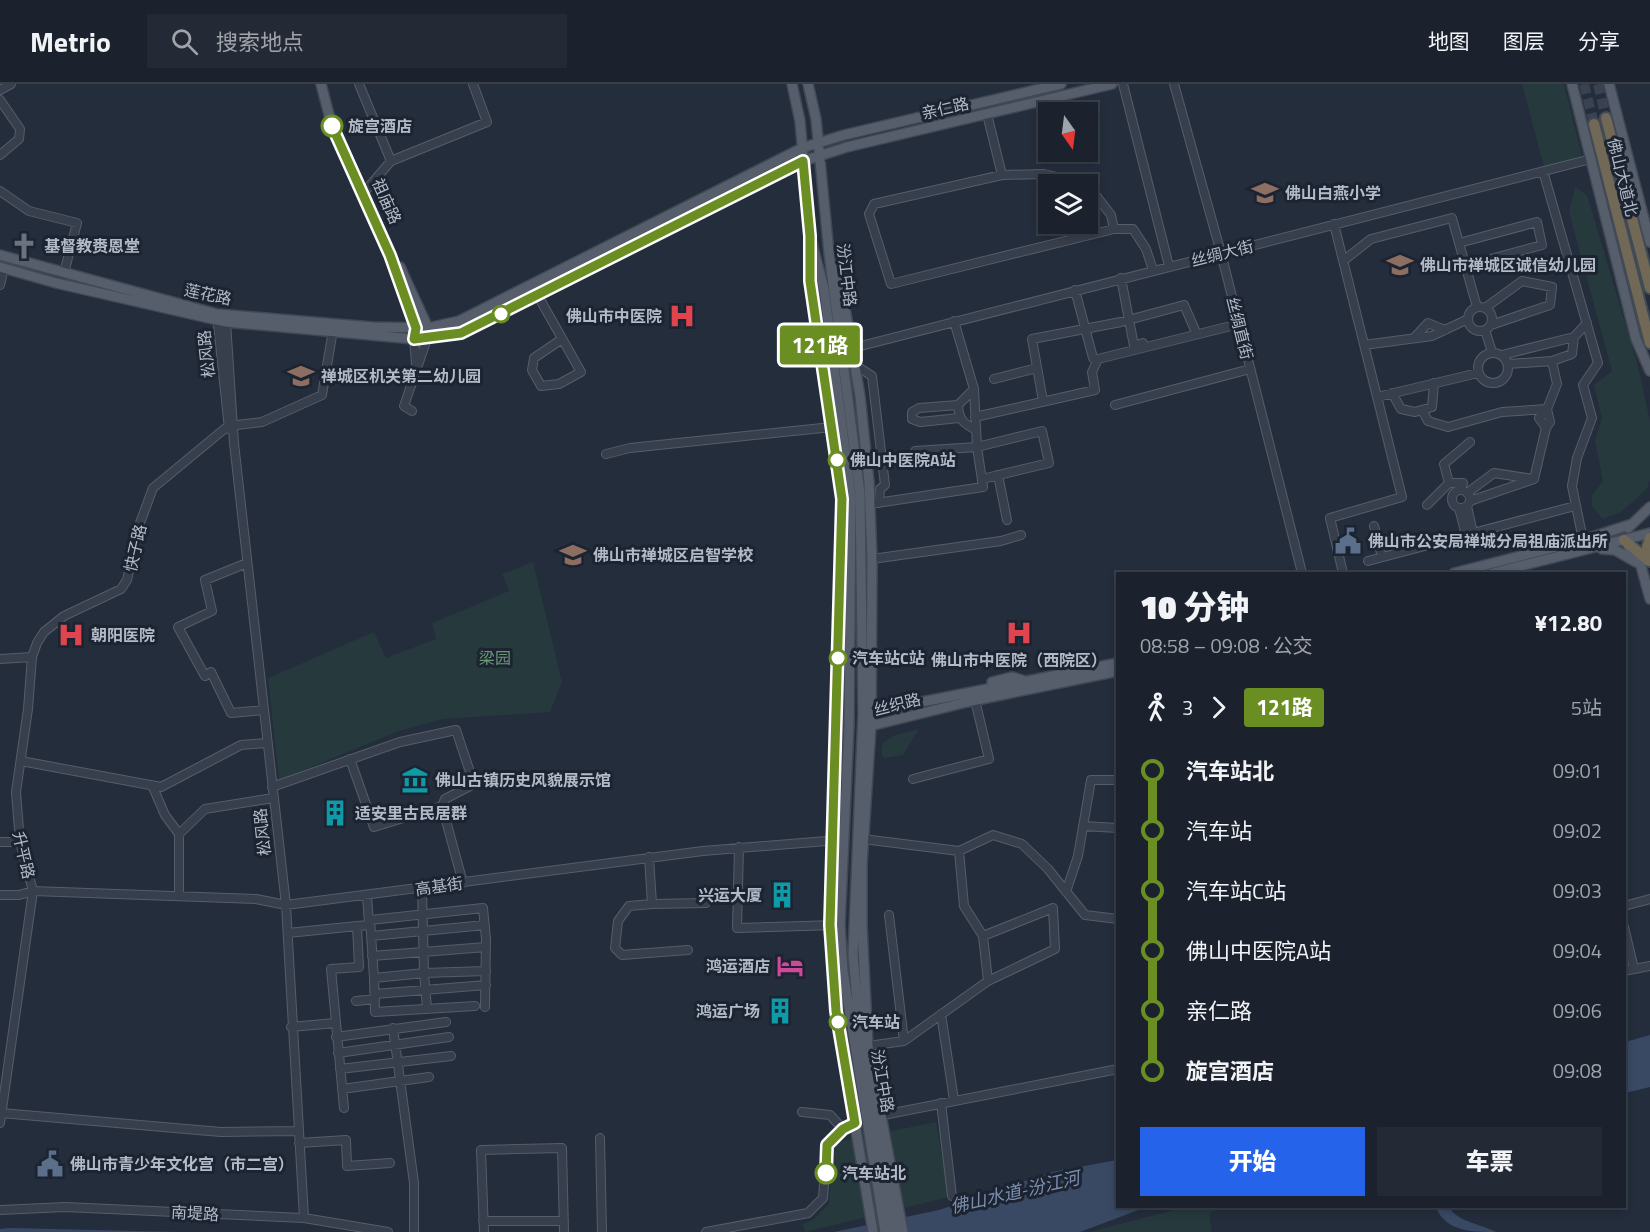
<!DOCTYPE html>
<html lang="zh">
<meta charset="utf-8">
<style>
:root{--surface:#1b222d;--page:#242a35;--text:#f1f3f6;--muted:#a0a4aa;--line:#393f49;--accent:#2563eb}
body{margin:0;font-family:"Titillium Web","Noto Sans SC",sans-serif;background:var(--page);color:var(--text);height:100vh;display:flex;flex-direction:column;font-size:22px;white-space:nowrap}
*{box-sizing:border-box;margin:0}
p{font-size:20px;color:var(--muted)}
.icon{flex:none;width:33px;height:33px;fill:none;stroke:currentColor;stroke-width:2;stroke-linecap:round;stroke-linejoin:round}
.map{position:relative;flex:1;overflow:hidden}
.side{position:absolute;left:1116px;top:488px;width:510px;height:636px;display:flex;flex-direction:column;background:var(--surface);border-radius:0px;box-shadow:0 3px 9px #0003,0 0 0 2px var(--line)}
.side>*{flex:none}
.badge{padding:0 12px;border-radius:4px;font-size:21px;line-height:39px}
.needle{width:39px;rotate:166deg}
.buttons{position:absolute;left:1038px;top:18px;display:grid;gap:12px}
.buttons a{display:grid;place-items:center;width:60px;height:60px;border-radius:0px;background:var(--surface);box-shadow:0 3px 9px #0003,0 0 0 2px var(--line);font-size:30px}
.map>.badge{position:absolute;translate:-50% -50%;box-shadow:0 0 0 3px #fff}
.legs{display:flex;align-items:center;gap:9px;height:66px;padding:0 24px;font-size:20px}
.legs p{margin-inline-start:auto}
.headline{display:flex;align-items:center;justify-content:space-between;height:102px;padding:0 24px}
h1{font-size:33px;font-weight:800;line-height:45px}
.cta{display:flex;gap:12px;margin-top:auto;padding:12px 24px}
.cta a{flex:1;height:69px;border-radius:0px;background:var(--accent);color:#fff;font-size:24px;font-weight:800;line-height:69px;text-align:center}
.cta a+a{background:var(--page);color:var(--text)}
ul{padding:0 24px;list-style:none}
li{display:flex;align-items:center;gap:21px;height:60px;font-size:22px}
li i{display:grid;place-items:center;width:9px;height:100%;margin:0 8px;background:currentColor}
li i::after{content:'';width:15px;height:15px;margin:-8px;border:4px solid;border-radius:50%;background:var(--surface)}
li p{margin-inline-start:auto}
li:first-child i{background:linear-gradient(#0000 50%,currentColor 0)}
li:last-child i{background:linear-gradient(currentColor 50%,#0000 0)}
header{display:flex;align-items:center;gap:36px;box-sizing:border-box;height:84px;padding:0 30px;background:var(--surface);border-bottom:2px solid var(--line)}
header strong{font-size:28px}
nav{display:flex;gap:33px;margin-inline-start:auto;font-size:21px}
.search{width:420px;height:54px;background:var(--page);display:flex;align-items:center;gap:15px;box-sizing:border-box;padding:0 21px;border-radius:0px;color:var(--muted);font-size:22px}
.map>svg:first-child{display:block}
</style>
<header>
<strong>Metrio</strong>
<div class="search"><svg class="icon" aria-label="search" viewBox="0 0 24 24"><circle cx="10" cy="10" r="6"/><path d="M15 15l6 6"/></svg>搜索地点</div>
<nav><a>地图</a><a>图层</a><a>分享</a></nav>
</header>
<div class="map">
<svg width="1650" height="1148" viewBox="0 0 1650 1148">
<rect width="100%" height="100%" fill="#242d3c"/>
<path fill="#26393d" d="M1522,0H1564L1582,72L1544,83Z
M1575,103L1587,111L1638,282L1650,337V395L1647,405L1621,428L1603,435L1592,422V411L1603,397L1595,357L1602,334L1594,301L1612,287L1569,128Z
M533,478L562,598L550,628L443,635L399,647L279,696L268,594L374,548L386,574L436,555L432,539L509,507L502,490Z
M919,645L903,671L884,674L881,670L883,659L895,651Z
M936,1038L949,1113L805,1148L803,1140L814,1135L829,1120L832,1059Z
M1190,1122H1229L1209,1129L1212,1148H1089Z"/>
<path fill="#394964" d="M1650,951V1003L1625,1009V958Z
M1117,1076L1118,1122H1149L1080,1148H834L939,1126L1052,1088Z
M1435,1122H1448C1457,1138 1481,1140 1496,1148C1471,1148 1446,1148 1435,1122Z
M9,1144L178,1148H0V1145Z"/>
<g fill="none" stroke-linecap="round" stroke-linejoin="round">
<path stroke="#394251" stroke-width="10" stroke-dasharray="10 5" stroke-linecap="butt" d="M1584,0L1594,40
M1598,0L1606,34"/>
<g stroke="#565d6a" stroke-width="10">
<path id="minor" d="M359,0L391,77
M1123,0L1169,182
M1174,0L1221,169L1302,489
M0,6L11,0
M0,16L20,45L19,55L0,71
M987,30L1002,91L1044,90L1087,100
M1543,87L1598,279L1583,301L1592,334L1577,374L1572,402L1583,456
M1002,91L874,120L869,130L891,200L1114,145
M1088,101L1111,131L1114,145H1133L1146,165L1153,186
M366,106L391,77L487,38L473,0
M0,107L29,127L77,139L64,189
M1334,140L1402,413L1330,434L1343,489
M1459,159L1537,138L1542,161L1465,182
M1343,177L1371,155L1452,134L1477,223
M1121,194L1134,262L1143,259
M0,201L4,184
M1075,206L1093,274
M538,212L581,288L559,300L541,302L532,286L534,274L562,255
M1468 235a12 12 0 1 1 24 0a12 12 0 1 1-24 0Z
M1485,224L1522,197L1552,203L1550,221L1491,241
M217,231L229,345
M226,238L234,359L286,821L304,1134
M1485,246L1492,268
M1414,254L1428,239L1445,246
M414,255L416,280
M1364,261L1432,252L1468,235
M853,264L1591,75
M1478 284a15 15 0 1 1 30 0a15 15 0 1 1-30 0Z
M1502,271L1574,253L1587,239
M1552,277L1572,270L1574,253
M1508,280L1552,277L1557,300L1547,325L1550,338L1546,344
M855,281L872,292L885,401L880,405L879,419
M994,295L1037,284
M974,305L958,321C959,336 963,339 976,346
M1392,309L1401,325L1415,328L1432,323L1434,299
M1377,313L1478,289
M1043,317L1032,255L1121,238L1184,221L1195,246
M958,321L919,324L912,328V335L920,338L959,334
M1115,321L1250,285
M1422,326L1428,337L1448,343L1502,328L1547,325
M412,327L404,322L427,255
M975,333L1095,306L1092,288L1098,275L1239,240
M915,367L977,363L1042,347L1049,379L982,395
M606,370L630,364L832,343
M998,391L1007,436
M1449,399L1444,380L1470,358
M1452 415a9 9 0 1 1 18 0a9 9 0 1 1-18 0Z
M1467,409L1494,389L1533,395
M1470,417L1534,395L1546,344L1539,334L1547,325
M870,420L983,403L977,363L974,305L954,237
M1427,421L1449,399H1463L1461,406
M1467,422L1473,449
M1459,424L1466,451
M1374,442L1382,473
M872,475L1001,457L1021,451
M1368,477L1575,422
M247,479L205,496L212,527L178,543L205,592L211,588L231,629L264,626
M0,575L32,573
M350,675L374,743L442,722
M21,677L161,703L241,661L267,659
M913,695L989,675L975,616
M152,701L165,731L179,750V812
M272,703L400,658L456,646L474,700L445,715L442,722L463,799
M1083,742L1118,744
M179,750L205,725L273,714
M863,755L959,767L993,751L1022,760L1048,785L1085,831L1118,835
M0,758H20
M739,763L737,844L835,841
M959,767L964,822L983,852
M649,773L652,820L629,822L618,837L615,864L622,871L688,866
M422,805L424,889L486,887
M1066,808L1078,772L1091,696H1118
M0,811H19L33,807L256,815L286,821L703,767L839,756
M652,820L706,819
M1624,822L1650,815
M889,831L904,957
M1624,843L1634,885
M288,849L357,842
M371,852L485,841
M372,872L486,863
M1624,887L1650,882
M374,894L370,836L483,824L486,855L485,923
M375,910L486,901
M356,917L375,915
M427,925L424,889L374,894L375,928L475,922
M941,930L954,1016
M291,943L335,939
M393,944L414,1099V1148
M336,953L446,938
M868,962L904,957L988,897L1055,865L1053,824L983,852L988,897
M338,969L449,953
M340,985L451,972
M342,1005L429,993
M941,1019L952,1112
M344,1024L331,885L359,883L357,842L369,841L367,811
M802,1028L830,1031L843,1045
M1,1029L221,1048L298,1047
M878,1032L1118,985
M0,1039L33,807L20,758L16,708L28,625L32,573L37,559L44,548L64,532L121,505L127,496L140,439L153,404L228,342L262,338L322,311L333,246
M600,1054L602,1148
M299,1059L346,1056L347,1082L390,1079
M0,1126L65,1123L304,1134L388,1148
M483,1137H564
M484,1148L481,1066L562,1064L564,1148
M706,1148L808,1129L823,1114L827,1061C839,1049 848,1040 866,1038"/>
</g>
<g stroke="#414855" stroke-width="12">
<path id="major" d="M321,0L332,42L390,171L416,244L415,249
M792,0L800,37L810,152L824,205L851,412L849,641L840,841L843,887L885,1148
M808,0L816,35L829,169L860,409L863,630L853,871L861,961L894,1148
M1572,0L1636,255L1650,287
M1609,0L1650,158
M810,166V197L842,415L831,863L836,927L873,1148
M0,171L217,230L372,243L428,244L459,237L802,64L844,51L1061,0
M0,183L56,199L226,238L414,255L461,249L803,77L847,63L1112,0
M400,183L428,244
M835,185L841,201L860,312L869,398L872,475L871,642L862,780V842L868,962L903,1148
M1628,444L1650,423
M1628,462L1641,482L1650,515
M1602,465L1615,466L1636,478
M1454,489L1583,456L1632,440
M1493,489L1650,449
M992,598L1012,593L1022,596
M866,629L1118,579
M866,643L967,618L1118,587"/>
</g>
<g stroke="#434a57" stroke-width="14">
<path id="highway" d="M1606,34L1650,204
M1594,40L1650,259
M1624,456L1649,477
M1649,477L1647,464L1650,454"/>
</g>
<use href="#minor" stroke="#383f4c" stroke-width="8"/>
<use href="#major" stroke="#565e6c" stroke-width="9"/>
<use href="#highway" stroke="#716855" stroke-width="10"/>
</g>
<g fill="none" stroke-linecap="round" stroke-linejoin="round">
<g stroke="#fff" stroke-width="14">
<path id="line-1" d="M332,42L390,171L416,244L414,255L461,249L803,77L810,152V197L842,415L830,841L836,927L855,1039L843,1045L827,1061L826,1089"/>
</g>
<use href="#line-1" stroke="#6b8e23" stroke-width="9"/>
</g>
<defs>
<g id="school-bare" transform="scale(2.07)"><path d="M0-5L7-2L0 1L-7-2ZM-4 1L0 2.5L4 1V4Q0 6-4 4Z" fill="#8d6e63" stroke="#1d2431" stroke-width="2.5" paint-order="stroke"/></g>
<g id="church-bare" transform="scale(2.07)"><path d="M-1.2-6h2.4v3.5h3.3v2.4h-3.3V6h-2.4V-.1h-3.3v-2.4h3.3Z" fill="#6b7280" stroke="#1d2431" stroke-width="2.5" paint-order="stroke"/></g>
<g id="hospital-bare" transform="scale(2.07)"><path d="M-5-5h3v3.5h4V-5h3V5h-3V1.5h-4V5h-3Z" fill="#e0444e" stroke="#1d2431" stroke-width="2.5" paint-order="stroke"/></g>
<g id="civic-bare" transform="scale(2.07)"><path d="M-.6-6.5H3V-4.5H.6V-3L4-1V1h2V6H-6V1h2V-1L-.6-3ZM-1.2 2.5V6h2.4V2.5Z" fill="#5c6f8a" stroke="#1d2431" stroke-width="2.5" paint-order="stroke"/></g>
<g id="museum-bare" transform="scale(2.07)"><path d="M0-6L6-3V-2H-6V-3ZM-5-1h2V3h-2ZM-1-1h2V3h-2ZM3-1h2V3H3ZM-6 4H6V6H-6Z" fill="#0f9aa8" stroke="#1d2431" stroke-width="2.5" paint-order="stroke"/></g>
<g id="building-bare" transform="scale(2.07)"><path d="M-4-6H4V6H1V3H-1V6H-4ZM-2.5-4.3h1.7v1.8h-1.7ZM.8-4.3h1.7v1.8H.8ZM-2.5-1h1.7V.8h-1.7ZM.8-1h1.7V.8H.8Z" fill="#0f9aa8" stroke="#1d2431" stroke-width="2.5" paint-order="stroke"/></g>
<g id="hotel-bare" transform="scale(2.07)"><path d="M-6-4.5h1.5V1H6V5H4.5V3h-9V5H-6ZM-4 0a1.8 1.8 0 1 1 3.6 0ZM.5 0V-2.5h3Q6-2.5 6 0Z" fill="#d1479c" stroke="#1d2431" stroke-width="2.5" paint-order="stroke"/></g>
</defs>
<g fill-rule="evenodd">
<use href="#school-bare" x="1265" y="109"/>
<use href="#church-bare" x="24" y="162"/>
<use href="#school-bare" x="1400" y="181"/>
<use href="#hospital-bare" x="682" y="232"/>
<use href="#school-bare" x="301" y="292"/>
<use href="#civic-bare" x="1348" y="457"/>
<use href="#school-bare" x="573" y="471"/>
<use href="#hospital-bare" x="1019" y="549"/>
<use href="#hospital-bare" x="71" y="551"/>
<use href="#museum-bare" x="415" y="696"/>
<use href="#building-bare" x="335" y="729"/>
<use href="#building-bare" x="782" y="811"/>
<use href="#hotel-bare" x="790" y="882"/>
<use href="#building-bare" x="780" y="927"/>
<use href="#civic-bare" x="50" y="1080"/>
</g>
<g fill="#fff" stroke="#6b8e23" stroke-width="3">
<circle cx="332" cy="42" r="10"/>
<circle cx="501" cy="230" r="8"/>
<circle cx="837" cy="376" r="8"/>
<circle cx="838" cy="574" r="8"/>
<circle cx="838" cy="938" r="8"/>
<circle cx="826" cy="1089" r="10"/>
</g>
<g text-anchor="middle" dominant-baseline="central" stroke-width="6" stroke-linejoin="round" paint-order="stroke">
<g font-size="16" fill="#b3bac7" stroke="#1d2431">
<text transform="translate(945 24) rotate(-13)">亲仁路</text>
<text transform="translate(1623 93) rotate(76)">佛山大道北</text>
<text transform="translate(387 117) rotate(66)">祖庙路</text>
<text transform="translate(1222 169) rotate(-14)">丝绸大街</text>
<text transform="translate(847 191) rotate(83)">汾江中路</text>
<text transform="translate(208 210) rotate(12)">莲花路</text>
<text transform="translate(1240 244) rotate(76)">丝绸直街</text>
<text transform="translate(206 270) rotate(-96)">松风路</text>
<text transform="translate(135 464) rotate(-77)">快子路</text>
<text transform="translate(897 620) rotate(-14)">丝织路</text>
<text transform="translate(262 748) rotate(-96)">松风路</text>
<text transform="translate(24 771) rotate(77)">升平路</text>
<text transform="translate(439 802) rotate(-8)">高基街</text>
<text transform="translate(883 997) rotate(80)">汾江中路</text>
<text transform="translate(195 1129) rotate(3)">南堤路</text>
</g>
<g font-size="16" font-weight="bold" fill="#b3bac7" stroke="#1d2431" text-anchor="start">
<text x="348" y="42">旋宫酒店</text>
<text x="850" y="376">佛山中医院A站</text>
<text x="852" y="574">汽车站C站</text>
<text x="852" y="938">汽车站</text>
<text x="842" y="1089">汽车站北</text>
</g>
<g font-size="16" font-weight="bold" fill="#b3bac7" stroke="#1d2431" text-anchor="start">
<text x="1285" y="109">佛山白燕小学</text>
<text x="44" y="162">基督教赉恩堂</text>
<text x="1420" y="181">佛山市禅城区诚信幼儿园</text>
<text x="662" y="232" text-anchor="end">佛山市中医院</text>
<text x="321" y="292">禅城区机关第二幼儿园</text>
<text x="1368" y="457">佛山市公安局禅城分局祖庙派出所</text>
<text x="593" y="471">佛山市禅城区启智学校</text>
<text x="91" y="551">朝阳医院</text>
<text x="1019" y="576" text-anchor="middle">佛山市中医院（西院区）</text>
<text x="435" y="696">佛山古镇历史风貌展示馆</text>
<text x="355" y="729">适安里古民居群</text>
<text x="762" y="811" text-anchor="end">兴运大厦</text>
<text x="770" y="882" text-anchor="end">鸿运酒店</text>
<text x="760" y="927" text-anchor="end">鸿运广场</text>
<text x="70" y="1080">佛山市青少年文化宫（市二宫）</text>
</g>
<g font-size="16" fill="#6b9778" stroke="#1d2431">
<text x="495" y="574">梁园</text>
</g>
<g font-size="18" font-style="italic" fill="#7c8eae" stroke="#1d2431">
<text transform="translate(1015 1108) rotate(-13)">佛山水道-汾江河</text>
</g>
</g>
</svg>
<div class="buttons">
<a><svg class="needle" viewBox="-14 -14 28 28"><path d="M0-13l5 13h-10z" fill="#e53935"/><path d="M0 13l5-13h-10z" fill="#a0a4aa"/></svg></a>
<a><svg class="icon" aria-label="layers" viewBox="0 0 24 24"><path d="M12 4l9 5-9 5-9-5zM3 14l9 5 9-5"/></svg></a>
</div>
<b class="badge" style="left:820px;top:261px;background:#6b8e23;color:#fff">121路</b>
<section class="side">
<div class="headline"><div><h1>10 分钟</h1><p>08:58 – 09:08 · 公交</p></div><b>¥12.80</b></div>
<div class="legs"><svg class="icon" aria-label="walk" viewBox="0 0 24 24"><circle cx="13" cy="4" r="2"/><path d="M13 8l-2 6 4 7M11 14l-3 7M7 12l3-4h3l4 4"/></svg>3<svg class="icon" aria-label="forward" viewBox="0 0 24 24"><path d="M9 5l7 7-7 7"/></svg><b class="badge" style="background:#6b8e23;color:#fff">121路</b><p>5站</p></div>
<ul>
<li><i style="color:#6b8e23"></i><b>汽车站北</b><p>09:01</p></li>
<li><i style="color:#6b8e23"></i><span>汽车站</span><p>09:02</p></li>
<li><i style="color:#6b8e23"></i><span>汽车站C站</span><p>09:03</p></li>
<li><i style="color:#6b8e23"></i><span>佛山中医院A站</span><p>09:04</p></li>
<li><i style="color:#6b8e23"></i><span>亲仁路</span><p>09:06</p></li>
<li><i style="color:#6b8e23"></i><b>旋宫酒店</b><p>09:08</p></li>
</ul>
<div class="cta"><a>开始</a><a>车票</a></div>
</section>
</div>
